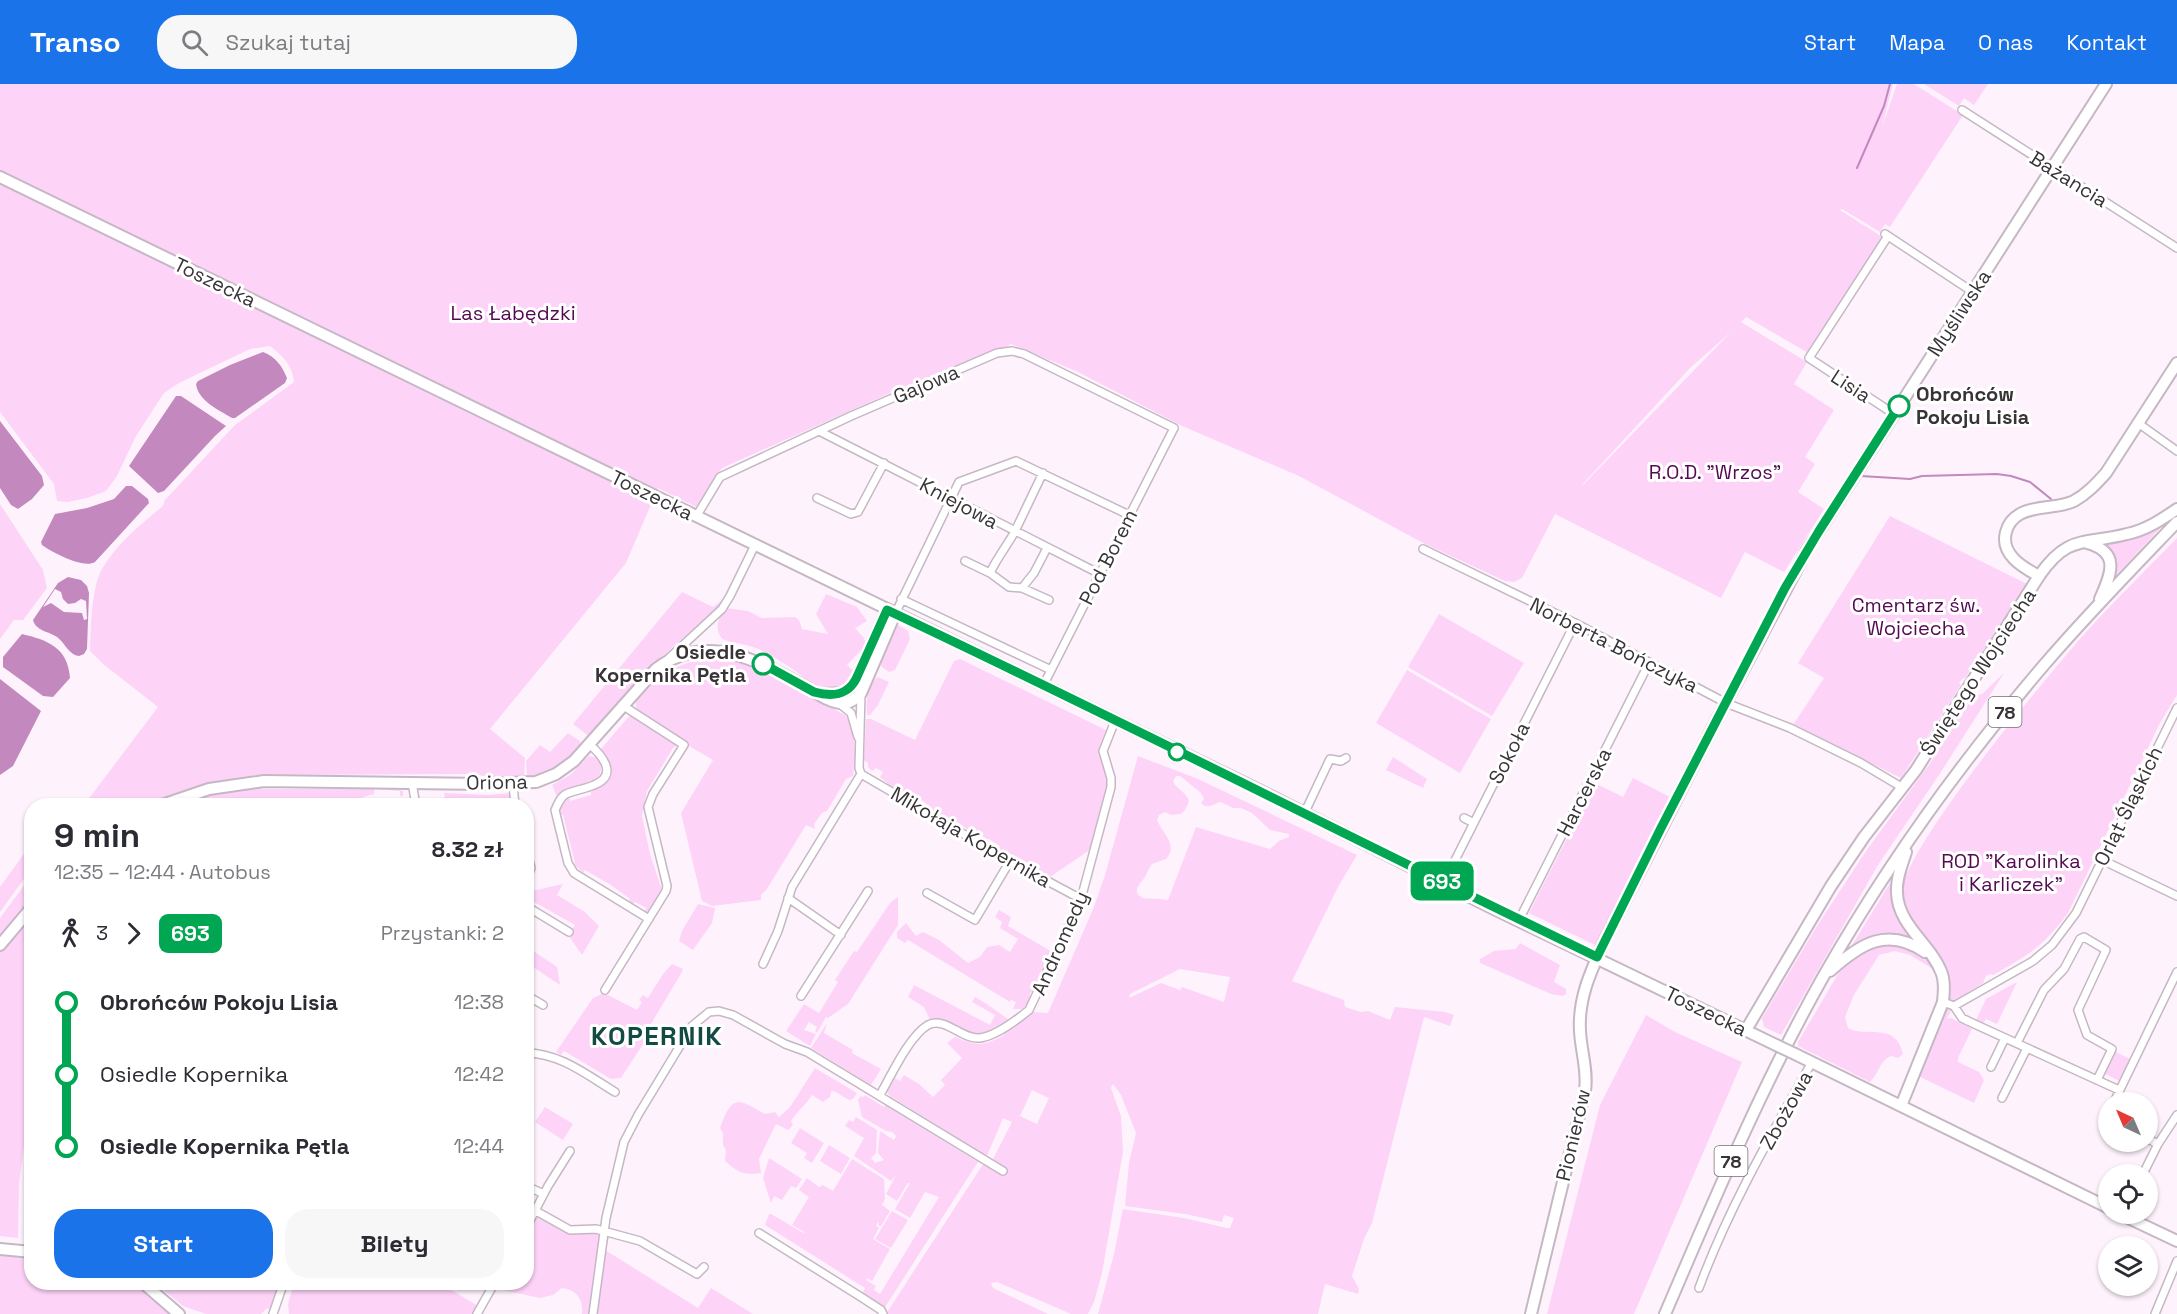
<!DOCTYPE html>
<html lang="pl">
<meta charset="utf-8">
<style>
:root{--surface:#fff;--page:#f7f7f7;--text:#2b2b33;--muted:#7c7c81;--accent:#1a73e8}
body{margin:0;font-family:"Space Grotesk",sans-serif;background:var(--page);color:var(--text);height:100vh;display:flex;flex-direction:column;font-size:22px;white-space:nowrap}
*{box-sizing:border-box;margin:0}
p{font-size:20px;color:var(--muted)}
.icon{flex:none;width:33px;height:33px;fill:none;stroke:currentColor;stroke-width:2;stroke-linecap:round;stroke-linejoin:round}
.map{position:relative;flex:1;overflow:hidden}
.sheet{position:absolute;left:24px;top:714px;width:510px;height:492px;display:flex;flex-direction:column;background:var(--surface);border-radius:24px;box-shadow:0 2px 4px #0004}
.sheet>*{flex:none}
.badge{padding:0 12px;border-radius:9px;font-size:21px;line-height:39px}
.needle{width:39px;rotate:316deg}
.tools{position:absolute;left:2098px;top:1008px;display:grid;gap:12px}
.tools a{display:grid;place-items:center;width:60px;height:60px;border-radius:50%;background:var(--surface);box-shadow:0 2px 4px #0004;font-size:30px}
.map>.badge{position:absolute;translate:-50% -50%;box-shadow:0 0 0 3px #fff}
.legs{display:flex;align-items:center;gap:9px;height:66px;padding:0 30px;font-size:20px}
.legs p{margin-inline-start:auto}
.head{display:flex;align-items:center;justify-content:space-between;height:102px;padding:0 30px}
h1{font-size:33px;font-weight:600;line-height:45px}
.action{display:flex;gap:12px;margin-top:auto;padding:12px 30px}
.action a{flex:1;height:69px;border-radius:24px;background:var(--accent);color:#fff;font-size:24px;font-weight:600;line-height:69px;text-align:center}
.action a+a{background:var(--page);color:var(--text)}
ul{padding:0 30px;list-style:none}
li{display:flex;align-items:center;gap:21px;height:72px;font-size:22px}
li i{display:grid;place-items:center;width:9px;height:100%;margin:0 8px;background:currentColor}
li i::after{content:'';width:15px;height:15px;margin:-8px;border:4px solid;border-radius:50%;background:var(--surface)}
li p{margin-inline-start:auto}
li:first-child i{background:linear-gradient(#0000 50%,currentColor 0)}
li:last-child i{background:linear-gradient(currentColor 50%,#0000 0)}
header{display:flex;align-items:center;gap:36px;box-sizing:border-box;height:84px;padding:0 30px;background:var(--accent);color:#fff}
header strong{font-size:28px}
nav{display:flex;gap:33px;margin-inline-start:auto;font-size:21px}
.search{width:420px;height:54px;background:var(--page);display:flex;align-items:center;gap:15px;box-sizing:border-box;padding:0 21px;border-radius:24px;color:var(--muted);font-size:22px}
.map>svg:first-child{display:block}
</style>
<header>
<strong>Transo</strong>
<div class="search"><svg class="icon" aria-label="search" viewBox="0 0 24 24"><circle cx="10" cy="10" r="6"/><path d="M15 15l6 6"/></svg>Szukaj tutaj</div>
<nav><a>Start</a><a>Mapa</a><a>O nas</a><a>Kontakt</a></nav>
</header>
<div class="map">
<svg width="2177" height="1230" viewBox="0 0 2177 1230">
<rect width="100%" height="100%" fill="#fef3fc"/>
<path fill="#fdd3f8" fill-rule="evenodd" d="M0,0H1893L1882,43L1897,0H1914L1963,31L1890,143L1885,140L1880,148L1842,125L1840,126L1887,156L1812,271L1746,233L1741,238L1807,278L1794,300L1834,326L1805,373L1815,380L1798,408L1824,425L1784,488L1745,468L1721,514L1555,430L1522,494L1514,498L1505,497L1425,460L1299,392L1182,342L1078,288L1011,260L997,269L971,276L899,305L722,384L696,423L658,404L626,479L490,645L525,674L524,694L490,693L472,690L253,691L216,708L257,703L263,705H396L403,707V712H400V707L374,705V710L363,713L357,721L342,715L337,722L332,719L331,722L84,721L158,623L103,580L90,567C91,544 91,504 102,485C117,459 140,441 163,422L165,416L235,341L294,298C292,281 284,273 270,262L250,265L179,299L164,309L136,352L117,392L106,407L87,414L68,418L57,417L54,400L0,328ZM1731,248L1583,401H1582L1690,284Z
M1924,0H1988L1974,21L1964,14L1959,22Z
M0,420L43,486L47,504L23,536H14L0,555Z
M1890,432L2027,500L1965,594L1962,595L1959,599L1961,601L1901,694L1793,641L1824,594L1798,579Z
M2168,436L2116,491H2115L2099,457Z
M2177,454V611L2160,639L2068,829C2043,863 2028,871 1993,891L1990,890L1986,892L1983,899L1956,916L1947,935L1951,934L1972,945L1958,974V978L1979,988L1984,996L1974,1019L1914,990L1943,918L1938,891L1933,885L1910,871L1895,867L1879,871L1854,911L1845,933L1848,944C1865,954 1896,937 1903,970L1898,974L1891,972C1879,977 1879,990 1870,998L1798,962V958L1838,890L1850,875L1859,866L1888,857L1931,873C1925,864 1901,830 1899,822C1890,778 2045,596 2079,556C2110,521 2144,488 2177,454Z
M682,508L713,523L722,516H725L655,579L590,653L573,640Z
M826,510L857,523L867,537L855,544L864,554L866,561L847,581L853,587L854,592L844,606H819C802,591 772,569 750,562C741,559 731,559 722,555C714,544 718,534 726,524L748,527L762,534L795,533L799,536L802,545L828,550L816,530Z
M1439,530L1524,579L1492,632L1408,583Z
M898,541L908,547L910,555L895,586L889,588L882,583L880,579Z
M708,573L724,574L750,580L845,631C857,646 855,673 853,692L846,695L827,727L822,729L814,740L815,745L806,741L767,805L761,811V816L712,822L702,817L681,729L713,676L682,658L673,664L647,707L642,732L650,770L662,806L649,831L644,828L646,824L635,818L632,821L628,819L630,815L611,801L585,786L583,789L574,780L575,779L563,731H559V725L569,712L570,717L591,711V708L607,696L609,680L601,665L636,624V618C663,587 669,584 708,573Z
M960,575L1106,646L1099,663L1103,667L1111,694L1097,761L1050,793L1046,794L997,766L1000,762L989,755L985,756L956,738L937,730L921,715L910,712L894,705L880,693L883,688L876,684L872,687L868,683V679L864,676L866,635H871L915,656L954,577Z
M1407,586L1491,635L1460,689L1376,639Z
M2004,589L1941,688L1878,781L1781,951L1764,943L1762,934L1817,842L1866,767L1931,678L1971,612L1982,610Z
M878,593L889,598L878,621L870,631H867C866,619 866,600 878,593Z
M568,649L580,657L581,663C566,678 549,694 527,694L526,677L540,661L550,668Z
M597,671C601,679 603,685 598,694L561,708L557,713L552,701L570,691L589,672L594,673Z
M1138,672L1198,695L1357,771L1338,803L1292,897L1344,916L1345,923L1361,928L1368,927L1390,936L1395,923L1445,928L1454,931L1450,942L1424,933L1372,1139L1364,1155L1352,1192L1359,1205L1358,1210L1325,1200L1318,1230H1098L1114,1170L1123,1125L1184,1134L1227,1144H1230L1234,1134L1224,1131L1222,1138L1185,1130L1125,1122L1129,1079L1136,1049L1121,1011L1113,1000L1111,1004L1121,1032L1123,1068L1102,1189L1094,1218L1088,1230H1071L997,1198L991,1199L993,1204L1048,1230H886L985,1077L993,1082L996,1077L993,1075L1012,1038L1003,1034L987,1072L890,1012L887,1008L895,994L900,997L904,991L919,1000L933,1013L945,1001L941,996L962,974L947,959L955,953C977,962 982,963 1004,951V946L1031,928L1048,929L1094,823L1105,791ZM1176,692H1180L1201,709L1204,715L1201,719C1208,726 1212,720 1221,718L1233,724H1241L1252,729L1270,746L1289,750V753L1279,757L1270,765L1196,743L1168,816C1160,814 1146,815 1143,814C1130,808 1141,799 1145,793C1147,789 1149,784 1152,780L1166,775C1179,761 1162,749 1157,736L1159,731L1165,728L1171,731L1181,730L1185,726L1189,718C1187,707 1176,706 1173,697ZM1180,885L1230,893L1224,918L1182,903L1180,906L1161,899L1129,914L1130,910ZM1032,1006L1049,1014L1037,1040L1020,1032Z
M1393,673L1427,695L1423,704L1386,686Z
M1633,694L1670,713L1595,861L1529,829L1595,699L1623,713Z
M444,709L488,711L510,709L512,721H446Z
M31,760V785L0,828V803Z
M31,792L32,1019L29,1022L19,1100L18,1154L0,1152V834Z
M1892,798L1915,855L1851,863L1890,799Z
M563,800L557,811L585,828L599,842L582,871L568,851L575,841L527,814V808Z
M898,813V841L848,920L828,934L826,933L817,949L815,947L817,943L809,938L804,946L816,950L810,962L786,947L804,920L819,929L838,898L835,896L854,867L857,868L890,819Z
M698,820L715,824L712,839L693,866L679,857L682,847Z
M999,826L1011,833L1008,842L1054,869L1040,902L1030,909V918L1022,925H1013L1016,918L1011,916L1010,918L908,856L905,859L897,854V848L906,839L916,852L923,848L939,856L968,879L980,873L987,863L999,861L1010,868L1018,855L1000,844L1002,838L995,833Z
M1520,859L1560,881L1554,898L1566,905V910L1563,912L1551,910L1480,879V875L1494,867L1516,865Z
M526,862L557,883L560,901L527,879Z
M672,880L683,885L682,888L648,945L643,960L621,994L611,995L564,967L561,971L556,968L593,914L604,909L637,926L642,918L639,916L643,911L648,914L663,890Z
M2017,898L1997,940L1986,935L1983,939L1976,936L1986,915Z
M914,901L990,941L995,931L972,918L975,913L989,921L988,924L990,922L1009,936L977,952L931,938L924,923L908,913Z
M1646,931L1675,948L1742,978L1634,1230H1547L1600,1021Z
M827,939L824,949L853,966L852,969L881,985L871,1001L811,964Z
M2114,967L2130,975L2119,997L2102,988Z
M815,984L857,1009L853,1015L849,1016L834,1007L831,1008L830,1013L823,1018L812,1011C806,1021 797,1027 791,1037L793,1041L788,1046L776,1040L759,1075L761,1089C743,1091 739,1089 725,1077L726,1066L723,1061V1049L720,1044C732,1009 739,1015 765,1030L775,1028L779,1033L790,1023Z
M865,1011L884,1023L885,1021L978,1078L882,1228L861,1213L865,1204L765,1141L769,1130H771L805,1150L803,1147L792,1141L809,1113L799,1106L807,1094L819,1103L823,1101L833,1107L852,1075L884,1095L885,1115L882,1121L890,1127L881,1142H879L877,1132L878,1138L876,1142L879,1144L873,1155L890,1165L872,1197L867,1194L866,1196L876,1202L874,1206L880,1210L939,1113L925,1108L910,1134L895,1125L910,1099H908L897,1117L886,1110L896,1091L891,1097L854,1072L864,1054L845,1042L849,1036L853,1038L856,1033L877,1046L876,1069L871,1074L875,1079L884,1076L878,1069L880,1047L894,1056L896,1052L892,1048L886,1047L862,1033L858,1016L861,1012L863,1013Z
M545,1023L573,1040L563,1056L535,1038Z
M800,1044L824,1059L812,1079L804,1074L807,1069L791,1059Z
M829,1061L850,1074L841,1090L820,1077Z
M769,1074L802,1095L796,1104L791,1102L782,1116L774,1112L771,1119L763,1094Z
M536,1127L570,1146L596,1145L610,1150L605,1166L698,1224L711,1204L753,1230H582C583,1215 577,1206 562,1204L553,1211L540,1214L493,1204L496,1199L526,1198L527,1144Z
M892,1127L908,1136L891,1164L875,1155Z
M0,1171L31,1174L32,1198L132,1199L142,1206L146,1201L179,1230H0Z
M438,1198L478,1222L473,1230H289L288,1220L294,1199H380L392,1206L397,1199Z
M155,1199H279L272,1224L266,1225L261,1230H206L183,1222Z"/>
<path fill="#c388be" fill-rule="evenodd" d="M263,268C276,273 282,282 287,294L285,299L235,334H232C219,326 198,317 196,300L198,297L230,281Z
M176,312H181L226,342L215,352L164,407L158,409L129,382Z
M0,337L42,392L44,401L32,415L18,425L11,421L0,404Z
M126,402H132L148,415L149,419L95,478C84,485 53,469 42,461L41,458L55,430L87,424L114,415Z
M68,493L81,496L87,502L89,509L87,565L84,570L79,572C69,571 65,559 57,553C48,547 36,547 33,536L58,499ZM55,505L61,508L63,515L68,520L75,519L81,515L86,517L87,535L84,536L82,529L64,528L51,519L43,523Z
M22,550C47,556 68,563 70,594L53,613L43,612L3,583V573Z
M0,595L41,627L13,682L0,691Z"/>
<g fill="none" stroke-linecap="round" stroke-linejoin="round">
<path stroke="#c388be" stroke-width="2" d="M1857,84L1884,22L1890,0
M1861,392L1910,395L1922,392L1997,390L2011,392L2030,398L2051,415"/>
<g stroke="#c5b8c4" stroke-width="10">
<path id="street" d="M1962,26L2177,164
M1885,150L1973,208
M1888,152L1809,274L1894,330
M2138,339L2177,367
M819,347L1100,490
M1043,389C1033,409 1024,429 1014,449C1006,463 997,474 990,489L1009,503L1022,504L1034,489L1047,464
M817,414L851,430L858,428L884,379
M696,433L720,393L851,332L997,269L1012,267L1024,270L1174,344L1043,602
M1423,465L1575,539L1726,619L1790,644L1861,679L1903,704
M965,477L990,489
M1022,504L1049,516
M901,515L1051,586
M895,530L959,398L1016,377L1129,431
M669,574L722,525L730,512L755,461
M840,620L851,629L858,653
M589,660C602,671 619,691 594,701C585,705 575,706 566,710C560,713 558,720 555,726L568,779L574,789L649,835
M861,690L1010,777L1081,815
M412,698L416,722
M513,700L515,722
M1304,730L1330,675L1341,677L1346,674
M1464,734L1474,739
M526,765L531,784L526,796
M2102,776L2177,812
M1444,798L1575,539
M927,809L975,836L1010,777
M788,814L841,851
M526,822L569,848
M1519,836L1649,579
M763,880L778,847L792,803L861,690L859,684L861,609
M605,906L666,807L667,802L648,723L653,710L684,661L622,621
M526,911L543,921
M801,912L868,807
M1943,918L1954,922L2033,877L2052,861L2076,829L2177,624
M1954,922L1962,934L1970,938L2119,1006
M2017,959L2044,906L2064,885L2080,855L2084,853L2106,866L2078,926L2087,951L2112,965L2097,996
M526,969C560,969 587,991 615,1008
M1991,983L2005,954
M880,1011C891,992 909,952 928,941C945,932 962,956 980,954C995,952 1018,935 1029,926L1081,815L1111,703V694L1103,667L1115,637
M2002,1014L2027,964
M2114,1018L2177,888
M2148,1055L2158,1060
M2143,1090L2158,1060L2177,1031
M526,1102L544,1110
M536,1127L570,1146L596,1145L640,1157L697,1190L704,1183
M526,1144L548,1102L570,1067
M759,1149L861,1213L881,1226L883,1230
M1699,1204C1728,1125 1771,1051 1812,978
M273,1230L284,1198
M477,1230L495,1198
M593,1230L606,1134L624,1058L638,1031L692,942L709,928L719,927L733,931L785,960L807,968L1003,1087
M2155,1230L2177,1177"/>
</g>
<g stroke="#c5b8c4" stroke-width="14">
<path id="secondary" d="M0,93L1261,707L1490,823L1776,961
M823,610L843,609L854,600L887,526
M159,722L209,705L264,697L484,700L536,698L556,690L574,677L656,585C713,542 774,586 827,615C840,621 850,622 861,609L895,530
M0,861L32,823
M1746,946L1831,802L1864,753L1916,686L2039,492C2022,483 2000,470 2006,448C2008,440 2013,434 2020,430C2036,421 2057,425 2074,417C2087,410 2096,400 2106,389L2177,279
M1795,970L2109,1124
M1901,1022L1943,918
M2120,1130L2177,1157
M0,1165L32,1168
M142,1198L179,1230
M1531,1230L1585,1007C1588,986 1581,968 1580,947C1578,914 1591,887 1604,858L1714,641L1807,466L2106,0"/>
</g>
<g stroke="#c5b8c4" stroke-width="14">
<path id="primary" d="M2087,459C2121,468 2111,490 2100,515
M2039,492C2068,450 2084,461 2127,450C2146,446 2161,436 2177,425
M1906,768C1902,781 1896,794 1897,809C1898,842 1932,861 1942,890C1945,899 1944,909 1943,918
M1830,887C1860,860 1887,842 1925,868
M1665,1230C1714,1116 1762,1001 1823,893C1886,782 1961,678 2044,581C2086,532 2132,485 2177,438"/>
</g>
<use href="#street" stroke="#fff" stroke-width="7"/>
<use href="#secondary" stroke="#fff" stroke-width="10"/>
<use href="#primary" stroke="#fff" stroke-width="10"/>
<g stroke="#c5b8c4" stroke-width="14" stroke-linecap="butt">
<path id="secondary-bridge" d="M1776,961L1795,970"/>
</g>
<use href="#secondary-bridge" stroke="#fff" stroke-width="10"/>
</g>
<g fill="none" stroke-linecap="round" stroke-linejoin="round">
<g stroke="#fff" stroke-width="14">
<path id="line-1" d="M763,580L814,608C832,613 847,612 856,595L887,526C1125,638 1360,759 1597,873L1661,744L1785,504L1819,447L1899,322"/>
</g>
<use href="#line-1" stroke="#00a651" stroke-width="9"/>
</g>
<g fill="#fff" stroke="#00a651" stroke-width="3">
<circle cx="1899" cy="322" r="10"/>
<circle cx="763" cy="580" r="10"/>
<circle cx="1177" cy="668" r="8"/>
</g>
<g text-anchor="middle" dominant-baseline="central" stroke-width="6" stroke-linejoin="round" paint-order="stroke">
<g fill="#fff" stroke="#747073" stroke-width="1.5">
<rect x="1988.5" y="613" width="33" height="30" rx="4.5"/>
<rect x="1714.5" y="1062" width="33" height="30" rx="4.5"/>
</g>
<g font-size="18" font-weight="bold" fill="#383337">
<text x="2005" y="628">78</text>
<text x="1731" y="1077">78</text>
</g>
<g font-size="20" fill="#383337" stroke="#fff">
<text transform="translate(2069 95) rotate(32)">Bażancia</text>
<text transform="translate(215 198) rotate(26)">Toszecka</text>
<text transform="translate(1959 229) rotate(-57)">Myśliwska</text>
<text transform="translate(926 300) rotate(-23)">Gajowa</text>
<text transform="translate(1851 302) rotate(33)">Lisia</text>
<text transform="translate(652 411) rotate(26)">Toszecka</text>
<text transform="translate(959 419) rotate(28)">Kniejowa</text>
<text transform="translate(1108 473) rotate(-63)">Pod Borem</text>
<text transform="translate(1614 561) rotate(27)">Norberta Bończyka</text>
<text transform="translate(1978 588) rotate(-57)">Świętego Wojciecha</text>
<text transform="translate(1509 669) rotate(-63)">Sokoła</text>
<text transform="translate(497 698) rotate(-1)">Oriona</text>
<text transform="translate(1584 708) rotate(-63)">Harcerska</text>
<text transform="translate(2128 722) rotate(-64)">Orląt Śląskich</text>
<text transform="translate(971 753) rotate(30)">Mikołaja Kopernika</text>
<text transform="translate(1060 859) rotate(-66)">Andromedy</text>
<text transform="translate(1706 927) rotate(26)">Toszecka</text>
<text transform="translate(1786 1026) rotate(-61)">Zbożowa</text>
<text transform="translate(1573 1051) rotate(-77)">Pionierów</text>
</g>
<g font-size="20" fill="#540a51" stroke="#fff">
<text x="513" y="229">Las Łabędzki</text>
<text x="1715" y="388">R.O.D. "Wrzos"</text>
<text x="1916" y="521">Cmentarz św.<tspan x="1916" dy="23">Wojciecha</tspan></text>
<text x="2011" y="777">ROD "Karolinka<tspan x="2011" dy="23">i Karliczek"</tspan></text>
</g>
<g font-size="20" font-weight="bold" fill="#383337" stroke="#fff" text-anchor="start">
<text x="1916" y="310">Obrońców<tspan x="1916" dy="23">Pokoju Lisia</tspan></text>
<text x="746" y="568" text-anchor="end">Osiedle<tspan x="746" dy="23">Kopernika Pętla</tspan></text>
</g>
<g font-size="26" font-weight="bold" letter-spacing="1.5" fill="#124b42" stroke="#fff">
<text x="657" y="952">KOPERNIK</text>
</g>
</g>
</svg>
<div class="tools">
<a><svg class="needle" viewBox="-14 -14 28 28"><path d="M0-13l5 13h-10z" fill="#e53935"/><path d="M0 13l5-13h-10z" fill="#7c7c81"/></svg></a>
<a><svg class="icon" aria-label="locate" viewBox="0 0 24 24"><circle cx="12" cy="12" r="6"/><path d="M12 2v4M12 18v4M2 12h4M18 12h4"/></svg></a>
<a><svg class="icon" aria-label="layers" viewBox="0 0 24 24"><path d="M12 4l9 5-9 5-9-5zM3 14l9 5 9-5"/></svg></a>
</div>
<b class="badge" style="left:1442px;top:797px;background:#00a651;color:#fff">693</b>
<section class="sheet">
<div class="head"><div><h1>9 min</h1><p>12:35 – 12:44 · Autobus</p></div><b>8.32 zł</b></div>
<div class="legs"><svg class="icon" aria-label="walk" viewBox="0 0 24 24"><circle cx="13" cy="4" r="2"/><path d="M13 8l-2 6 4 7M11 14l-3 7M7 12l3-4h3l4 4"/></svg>3<svg class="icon" aria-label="forward" viewBox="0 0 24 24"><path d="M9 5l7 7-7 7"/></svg><b class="badge" style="background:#00a651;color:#fff">693</b><p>Przystanki: 2</p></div>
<ul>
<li><i style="color:#00a651"></i><b>Obrońców Pokoju Lisia</b><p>12:38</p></li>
<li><i style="color:#00a651"></i><span>Osiedle Kopernika</span><p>12:42</p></li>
<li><i style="color:#00a651"></i><b>Osiedle Kopernika Pętla</b><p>12:44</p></li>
</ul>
<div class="action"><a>Start</a><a>Bilety</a></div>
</section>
</div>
